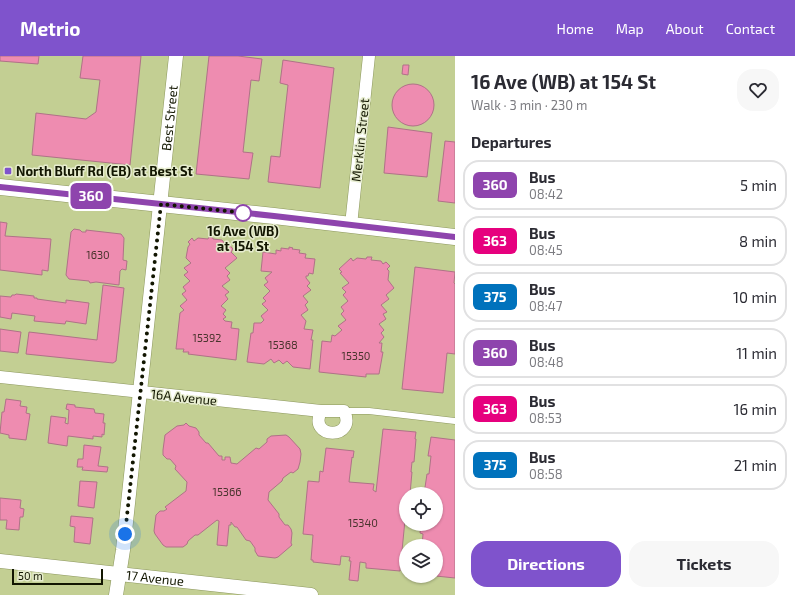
<!DOCTYPE html>
<meta charset="utf-8">
<style>
:root{--surface:#fff;--page:#f7f7f7;--text:#2b2b33;--muted:#7c7c81;--line:#e1e1e2;--accent:#7f53cc}
body{margin:0;font-family:"Exo 2",sans-serif;background:var(--page);color:var(--text);height:100vh;display:flex;flex-direction:column;font-size:15px;white-space:nowrap}
*{box-sizing:border-box;margin:0}
p{font-size:13px;color:var(--muted)}
.icon{flex:none;width:22px;height:22px;fill:none;stroke:currentColor;stroke-width:2;stroke-linecap:round;stroke-linejoin:round}
.map{position:relative;flex:1;overflow:hidden}
.sheet{display:flex;flex-direction:column;background:var(--surface);width:340px}
.sheet>*{flex:none}
.badge{padding:0 8px;border-radius:6px;font-size:14px;line-height:26px}
.controls{position:absolute;left:399px;top:431px;display:grid;gap:8px}
.controls a{display:grid;place-items:center;width:44px;height:44px;border-radius:50%;background:var(--surface);box-shadow:0 1px 3px #0004;font-size:20px}
.scale{position:absolute;left:12px;bottom:10px;width:91px;box-sizing:border-box;padding-left:4px;border:2px solid #121601;border-top:0;font-size:11px;line-height:14px;white-space:nowrap;color:#121601;-webkit-text-stroke:3px #e6ecce;paint-order:stroke}
.you{position:absolute;width:20px;height:20px;margin:-10px;border:3px solid #fff;border-radius:50%;background:#1a73e8;box-shadow:0 0 0 6px #1a73e833}
.map>.badge{position:absolute;translate:-50% -50%;box-shadow:0 0 0 2px #fff}
h2{padding:0 16px;font-size:15px;line-height:36px}
.round{display:grid;place-items:center;flex:none;width:42px;height:42px;border-radius:16px;background:var(--page)}
.summary{display:flex;align-items:center;justify-content:space-between;height:68px;padding:0 16px}
h1{font-size:19px;font-weight:700;line-height:30px}
.action{display:flex;gap:8px;margin-top:auto;padding:8px 16px}
.action a{flex:1;height:46px;border-radius:16px;background:var(--accent);color:#fff;font-size:16px;font-weight:700;line-height:46px;text-align:center}
.action a+a{background:var(--page);color:var(--text)}
ul{padding:0;list-style:none}
li{display:flex;align-items:center;gap:12px;height:50px;margin:0 8px 6px;padding:0 8px;border:2px solid var(--line);border-radius:16px}
li div{flex:1}
li b{display:block;font-size:15px}
li em{font-style:normal}
li .badge{min-width:44px;font-weight:700;text-align:center}
header{display:flex;align-items:center;gap:24px;box-sizing:border-box;height:56px;padding:0 20px;background:var(--accent);color:#fff}
header strong{font-size:19px}
nav{display:flex;gap:22px;margin-inline-start:auto;font-size:14px}
main{display:flex;flex:1;min-height:0}
.map>svg:first-child{display:block}
</style>
<header>
<strong>Metrio</strong>
<nav><a>Home</a><a>Map</a><a>About</a><a>Contact</a></nav>
</header>
<main>
<div class="map">
<svg width="455" height="539" viewBox="0 0 455 539">
<rect width="100%" height="100%" fill="#c3cf93"/>
<path fill="#ee8cb0" stroke="#af7287" d="M0,0H39L38,8L0,5Z
M83,0H141L130,109L32,99L36,57L86,63L96,56L100,24L80,22Z
M209,0H238L262,3L259,25L251,24L243,96L253,97L249,123L196,118Z
M283,4L334,12L320,132L268,126L271,100L280,101L288,29L280,27Z
M403,9H409L408,19L402,18Z
M392 49a21 21 0 1 1 42 0a21 21 0 1 1-42 0Z
M388,71L432,77L427,121L384,117Z
M445,85L455,86V147L438,145Z
M0,166L7,167L5,180L51,183L48,215L42,214V219L0,214Z
M74,173L80,174L82,176H86V174L121,178L124,182L123,204L127,205L126,214L122,213L120,215L119,229L96,226L90,227L89,225L69,223L66,219L71,176Z
M209,181L213,182V183L222,184L225,188L227,186L233,193L231,196L237,202L225,212L230,217L227,220L230,224L222,230L229,236L225,239L228,243L221,250L226,254L223,258L226,261L223,263L225,265L232,266L231,272L239,273L236,304L188,298L189,296H183L184,293H176L180,257L184,254L180,250L187,244L182,238L186,235L183,231L190,225L184,219L188,216L184,212L191,207L186,202L188,191L190,188L188,186L192,182L194,185L198,182L208,183Z
M289,191L293,192L292,193L300,194L299,197L306,198L305,202L315,203L313,218L309,217L308,220H306V222L310,227L307,230L311,234L303,240L308,246L305,249L308,254L301,259L306,265L304,273L313,274L311,284H313L310,313L293,311L287,305L283,308L279,304L274,307L271,303L264,308L247,306L251,277H253L254,267H261L264,264L261,260L268,254L262,248L266,245L263,242L270,235L264,229L268,226L265,222L272,216L261,215L263,196L276,198V194L281,195V192L289,193Z
M367,201H372L371,204L381,205L383,208L386,206L390,210L387,213L389,215L388,224L394,232L386,239L389,243L381,249L387,256L383,258L386,263L379,268L384,274L381,277L384,281L379,287H382L381,296H383L379,318H366V321L319,316L322,285L331,286L332,279L335,280L342,274L338,270L346,264L341,258L344,255L341,251L348,245L343,239L346,236L342,232L349,227L340,217L342,216L339,213L351,202L353,205L357,202L366,203Z
M415,211L455,216L454,227L455,228V298L447,297L443,337L402,333Z
M103,229L124,232L116,305L113,307L26,298L29,276L97,284Z
M16,238L34,240V242H37V243L66,247V244L89,247L86,268L66,265L65,268L34,265L35,260L12,257L11,263L0,261V240L11,241L12,239H15Z
M0,273L21,276L18,297L0,295Z
M6,343L21,345L20,350L27,351L26,357L30,358L26,384L9,382V379L0,377L2,356H4Z
M67,348L75,349V351L94,353L95,357L104,358L103,367H105L104,379L102,378V381L93,380V383L68,380L67,390L48,387L51,360L66,362L65,367L68,368L69,354L66,353Z
M186,367L189,370L196,372L199,376V379L206,387H208L219,400H222V404H225V401H230L231,407L237,408L256,392L259,393L267,386V383L271,380L286,379L289,381L300,393L301,398L300,406L298,413L293,417L291,416L283,422L282,425L269,436L268,444L279,458V461L285,469H288L291,473L292,477L291,487L292,489L278,501L275,502L258,500L255,495V492L250,485L246,484L237,471H235L231,466V469H229L227,490L217,489L219,465L217,464L198,479H195L188,485L187,488L183,491H166L163,489L155,478L154,475L156,459L160,455H164L167,453L165,451L186,435L187,426L175,413L176,410L170,403H167L163,399V394L165,379L177,370L184,369Z
M383,373L416,376L415,383H416L414,406H412L411,416H412L410,438H406V454L400,515L366,512V507L360,506L358,525L349,524L351,505H349L350,501L341,500L340,509L313,506V504H311L313,479L303,478L308,425L319,426L320,415L323,416L326,392L354,395L353,402L352,401L349,426L374,428L373,434L376,436Z
M431,381L455,384V522L436,520V490H422L423,478L420,477L421,468H436V438H424L427,418H429L431,400H428Z
M84,389L101,391L98,410L108,411L107,416L82,414L83,411H77L78,403H83Z
M80,425L97,426L94,452L78,450Z
M0,442L21,444L20,452L24,453L23,461H20L19,474L6,473L7,464H0Z
M71,460L93,462L90,488L74,486L75,471L70,470Z"/>
<g fill="none" stroke-linecap="round" stroke-linejoin="round">
<g stroke="#8c975d" stroke-width="7">
<path id="service" d="M344,355H369L455,365"/>
</g>
<g stroke="#8c975d" stroke-width="13">
<path id="minor" d="M351,169L369,0
M0,321L321,355
M321,355H344C358,384 307,384 321,355Z"/>
</g>
<g stroke="#8c975d" stroke-width="15">
<g id="tertiary">
<path id="s1" d="M0,505L311,539"/>
<path id="s2" d="M116,539L123,494L176,0"/>
</g>
</g>
<g stroke="#8c975d" stroke-width="17">
<path id="secondary" d="M0,131L274,160L455,181"/>
</g>
<use href="#service" stroke="#fff" stroke-width="6"/>
<use href="#minor" stroke="#fff" stroke-width="12"/>
<use href="#tertiary" stroke="#fff" stroke-width="14"/>
<use href="#secondary" stroke="#fff" stroke-width="16"/>
</g>
<g fill="none" stroke-linecap="round" stroke-linejoin="round">
<g stroke="#fff" stroke-width="9">
<path id="line" d="M0,131L274,160L455,181"/>
</g>
<use href="#line" stroke="#8e44ad" stroke-width="6"/>
<path stroke="#121601" stroke-width="4" stroke-dasharray="0 7.2" d="M125,478L161,148L247,157H243"/>
</g>
<rect fill="#7f53cc" stroke="#e6ecce" stroke-width="1.5" x="4" y="111" width="8" height="8" rx="2"/>
<circle fill="#fff" stroke="#8e44ad" stroke-width="2" cx="243" cy="157" r="8"/>
<g text-anchor="middle" dominant-baseline="central" stroke-width="3" stroke-linejoin="round" paint-order="stroke">
<g font-size="11" fill="#49342d">
<text x="98" y="198">1630</text>
<text x="207" y="281">15392</text>
<text x="283" y="288">15368</text>
<text x="356" y="299">15350</text>
<text x="227" y="435">15366</text>
<text x="363" y="466">15340</text>
</g>
<g font-size="13" fill="#121601" stroke="#e6ecce">
<text stroke="none"><textPath href="#s2" startOffset="480">Best Street</textPath></text>
<text transform="translate(360 84) rotate(-84)">Merklin Street</text>
<text transform="translate(184 341) rotate(6)">16A Avenue</text>
<text stroke="none"><textPath href="#s1" startOffset="156">17 Avenue</textPath></text>
</g>
<g font-size="13" font-weight="bold" fill="#121601" stroke="#e6ecce" text-anchor="start">
<text x="16" y="115">North Bluff Rd (EB) at Best St</text>
</g>
<g font-size="13" font-weight="bold" fill="#121601" stroke="#e6ecce">
<text x="243" y="175">16 Ave (WB)<tspan x="243" dy="15">at 154 St</tspan></text>
</g>
</g>
</svg>
<div class="controls">
<a><svg class="icon" aria-label="locate" viewBox="0 0 24 24"><circle cx="12" cy="12" r="6"/><path d="M12 2v4M12 18v4M2 12h4M18 12h4"/></svg></a>
<a><svg class="icon" aria-label="layers" viewBox="0 0 24 24"><path d="M12 4l9 5-9 5-9-5zM3 14l9 5 9-5"/></svg></a>
</div>
<div class="scale">50 m</div>
<div class="you" style="left:125px;top:478px"></div>
<b class="badge" style="left:91px;top:140px;background:#8e44ad;color:#fff">360</b>
</div>
<section class="sheet">
<div class="summary"><div><h1>16 Ave (WB) at 154 St</h1><p>Walk · 3 min · 230 m</p></div><a class="round"><svg class="icon" aria-label="heart" viewBox="0 0 24 24"><path d="M12 20l-8-8c-3-5 5-10 8-4 3-6 11-1 8 4z"/></svg></a></div>
<h2>Departures</h2>
<ul>
<li><span class="badge" style="background:#8e44ad;color:#fff">360</span><div><b>Bus</b><p>08:42</p></div><em>5 min</em></li>
<li><span class="badge" style="background:#e6007e;color:#fff">363</span><div><b>Bus</b><p>08:45</p></div><em>8 min</em></li>
<li><span class="badge" style="background:#0072bc;color:#fff">375</span><div><b>Bus</b><p>08:47</p></div><em>10 min</em></li>
<li><span class="badge" style="background:#8e44ad;color:#fff">360</span><div><b>Bus</b><p>08:48</p></div><em>11 min</em></li>
<li><span class="badge" style="background:#e6007e;color:#fff">363</span><div><b>Bus</b><p>08:53</p></div><em>16 min</em></li>
<li><span class="badge" style="background:#0072bc;color:#fff">375</span><div><b>Bus</b><p>08:58</p></div><em>21 min</em></li>
</ul>
<div class="action"><a>Directions</a><a>Tickets</a></div>
</section>
</main>
